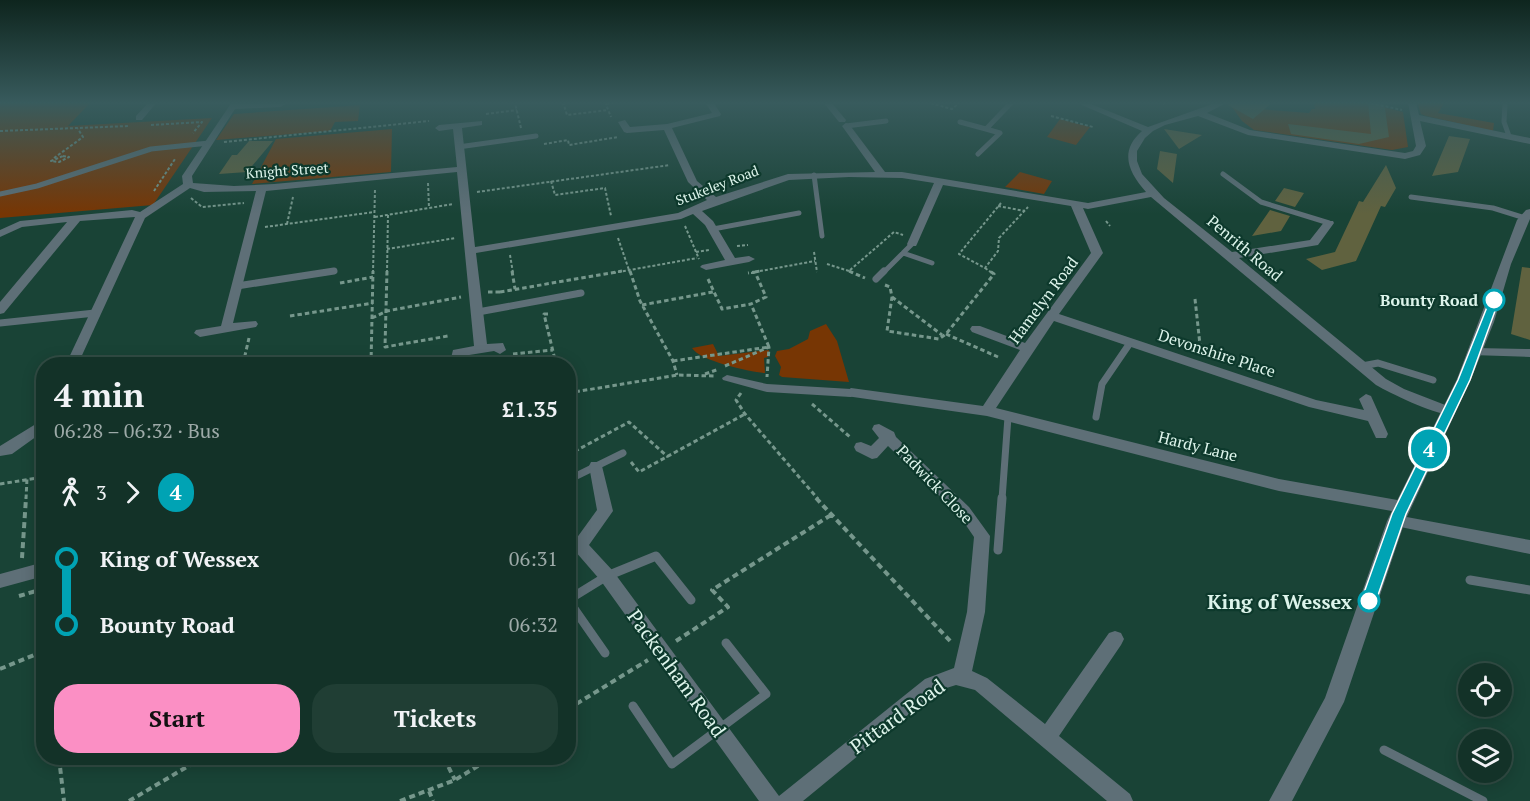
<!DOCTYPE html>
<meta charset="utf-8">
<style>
:root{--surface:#133228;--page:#203e34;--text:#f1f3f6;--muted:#9daaa8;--line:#324d45;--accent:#fb8fc4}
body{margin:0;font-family:"PT Serif",serif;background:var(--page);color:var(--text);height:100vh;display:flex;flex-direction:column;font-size:22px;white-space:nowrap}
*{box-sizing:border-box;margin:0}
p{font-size:20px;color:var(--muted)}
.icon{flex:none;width:33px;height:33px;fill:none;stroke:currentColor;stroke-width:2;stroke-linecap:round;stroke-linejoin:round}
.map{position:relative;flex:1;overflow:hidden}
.sheet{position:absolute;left:36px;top:357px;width:540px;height:408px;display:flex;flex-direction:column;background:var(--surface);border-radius:24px;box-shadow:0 3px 15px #0003,0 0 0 2px var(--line)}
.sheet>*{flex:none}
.badge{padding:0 12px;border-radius:20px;font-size:21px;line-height:39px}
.fabs{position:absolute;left:1458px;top:663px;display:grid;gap:12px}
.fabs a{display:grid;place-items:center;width:54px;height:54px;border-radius:50%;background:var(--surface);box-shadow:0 3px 15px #0003,0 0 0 2px var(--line);font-size:30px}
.map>.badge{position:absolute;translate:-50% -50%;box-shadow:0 0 0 3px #fff}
.legs{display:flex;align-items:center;gap:9px;height:66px;padding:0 18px;font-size:20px}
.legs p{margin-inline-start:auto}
.summary{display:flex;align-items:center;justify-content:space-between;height:102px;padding:0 18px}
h1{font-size:33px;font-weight:700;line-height:45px}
.button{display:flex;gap:12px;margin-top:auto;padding:12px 18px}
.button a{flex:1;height:69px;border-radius:24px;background:var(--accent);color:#111;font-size:24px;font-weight:700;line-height:69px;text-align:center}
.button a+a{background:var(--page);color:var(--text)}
ul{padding:0 18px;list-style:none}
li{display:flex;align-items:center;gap:21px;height:66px;font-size:22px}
li i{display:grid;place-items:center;width:9px;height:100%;margin:0 8px;background:currentColor}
li i::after{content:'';width:15px;height:15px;margin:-8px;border:4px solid;border-radius:50%;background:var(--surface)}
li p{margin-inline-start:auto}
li:first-child i{background:linear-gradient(#0000 50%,currentColor 0)}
li:last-child i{background:linear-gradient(currentColor 50%,#0000 0)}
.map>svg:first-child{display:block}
</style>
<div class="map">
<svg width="1530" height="801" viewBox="0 0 1530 801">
<rect width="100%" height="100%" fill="#194336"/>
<path fill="#773604" d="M0,102H91L68,126L212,118L153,205L0,218Z
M1314,102H1363L1403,112L1408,147L1392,150L1254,130L1242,121L1232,107L1309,113L1312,109H1315Z
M1417,102H1445L1438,113L1494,123L1493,131L1426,116L1421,114Z
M360,105L358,121L335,122L330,131L216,140L234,114Z
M1060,119L1090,127L1076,145L1047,137Z
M392,129L391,172L252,184L276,139Z
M1020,172L1052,181L1044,194L1005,187Z
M826,324L837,341L849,382L782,377L779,375L781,367L775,356L777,351L789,349L808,339L810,331Z
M713,344L719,356L769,350L768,357L764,358L765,373C750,372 700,361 692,348Z"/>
<path fill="#60623f" d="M1230,102H1273L1253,119L1228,105Z
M1368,102H1384L1389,137L1359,144L1291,134L1288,124L1371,134Z
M1164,129L1202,135L1179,149Z
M1449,136L1470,139L1458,172L1432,176Z
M249,141H273L247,172L219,174L232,155H237Z
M1160,151L1177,154L1173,183L1157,169Z
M1386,165L1396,188L1385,207L1381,206L1356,261L1322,270L1306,259L1335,252L1359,201L1363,202Z
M1284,188L1304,193L1295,207L1275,201Z
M1270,210L1290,216L1281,231L1252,236Z
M1522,267L1530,268V340L1511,334Z"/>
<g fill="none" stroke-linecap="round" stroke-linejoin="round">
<path stroke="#76978c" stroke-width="2" stroke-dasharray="3 2" stroke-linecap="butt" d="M563,102L567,115L608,110
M605,102L611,117
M926,102L952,109L960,102
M1366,102L1402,110
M606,104L621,102
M1163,104L1166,102
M486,114L517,110
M1051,116L1093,127
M151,125L202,122L193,133
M521,128L515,103L522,102
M0,131L129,126
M224,142L429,121
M544,144L568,140L569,145L618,137
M63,156L69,157L59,162L51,161Z
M54,158L83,137L78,129
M551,181L555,195L605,188L611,216
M428,183L429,208
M154,191L175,159
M477,192L670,165
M191,198L202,207L244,203
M1001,203L959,254L985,268L998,251L999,238L1028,207
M998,206L1025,211
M375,217L453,204
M1106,221L1110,226
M287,224L293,197
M685,226L699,259
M265,227L374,212
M618,238L630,273
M737,246L748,245
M387,249L456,238
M696,252L709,250
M814,252L817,272
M510,255L513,273
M827,264L849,271
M985,268L992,273
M755,272L815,261
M373,273L375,189
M387,273L388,214
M613,273L697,258
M751,273H755
M852,273L849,271L894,232L903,235"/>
<path stroke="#76978c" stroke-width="3" stroke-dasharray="4.5 3" stroke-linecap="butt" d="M387,271L385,347L448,336
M512,271L515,289
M630,271L640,301L673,361L677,375
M849,271L865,278
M755,272L760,271
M708,279L722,309L751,304L766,297L755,272L748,273
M340,283L373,277
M885,285L890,287L892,297L887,331L939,339L946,334L994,274L990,271
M488,292H500
M500,292L622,271
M892,297L942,335
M1195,299L1201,354
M642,305L713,292
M548,314H544L556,364
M290,316L373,303
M372,318L387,311L461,297
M946,334L998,357
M513,354L553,350
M673,361L769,347L751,304
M243,364L249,338
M371,364L373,271
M725,366L769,347L767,377
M705,374L719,369
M568,393L678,375L714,376
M741,393L736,400L745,414L818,499
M812,404L850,437
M568,455L629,422L668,457
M631,462L639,472L745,414
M0,484L44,477
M26,499L27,479"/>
<path stroke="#76978c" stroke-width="4" stroke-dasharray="6 4" stroke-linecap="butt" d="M816,498L951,642
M22,558L26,498
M19,596L43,589L44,600
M676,641L728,607L712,590L831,515
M0,669L44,651
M568,709L648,660
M59,758L64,801
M444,758L455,780
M429,791L433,801
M129,801L202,758
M400,801L455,780L491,758"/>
<path stroke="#5e6f77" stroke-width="5" d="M1505,104L1504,122L1509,136
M960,122L986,129
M846,126L886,121
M458,147L536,136
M978,154L1000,133L986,129L1012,102
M1223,174L1261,202L1329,223
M814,175L822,236
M0,194L37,186L151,149L209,143
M1411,197L1493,208L1525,218
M713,229L799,213
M903,253L932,263
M324,273L334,271
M883,273L912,244"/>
<path stroke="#5e6f77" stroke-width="7" d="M876,279L884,271
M237,286L334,271
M478,312L581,293
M0,323L95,313
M1362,366L1378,363L1433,380
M1096,417L1102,384L1130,343
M568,480L623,453
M1002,499L1008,417"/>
<path stroke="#5e6f77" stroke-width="9" d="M998,550L1002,498
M1470,580L1530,590
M605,653L568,600L607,576L656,556L691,600
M633,706L672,764L766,694L726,643
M1384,750L1483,801"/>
<path fill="#5e6f77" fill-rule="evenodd" d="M727,375L767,384L851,389L856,393L851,397L767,392L723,380L722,378Z"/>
<path fill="#5e6f77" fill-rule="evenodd" d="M149,102H157L142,120H136V116Z
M232,102H240L239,104L282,102L285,104L281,107L235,109L192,176L193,183L234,186L274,184L457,167L453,129L439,131L435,128L439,125L482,121V125L462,128L475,247L678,213L707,200L688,182L664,130L627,133L624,132L618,122L625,120L630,127L667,124L712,113L705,102H713L721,114L720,116L672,128L697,181L716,197L788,174L875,172L842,126L846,123L849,124L885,172H902L1088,203L1146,192C1128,172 1119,151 1142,131L1075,102H1086L1148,127L1218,102H1228L1207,113L1250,130L1405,153L1413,151L1416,146L1408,102H1416L1419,115L1530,138V144L1420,121L1426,146L1420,155L1405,159L1248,135L1198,116L1165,125L1153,131L1145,138L1137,151V161L1142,174L1164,198L1232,252L1310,240L1325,221H1333L1334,223L1318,245L1239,258L1386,379L1404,389L1453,408L1455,411L1453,414C1440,418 1390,393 1376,385L1151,197L1088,209L1083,208L1103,253L1059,314L1316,400L1364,410L1359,399L1366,394L1371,396L1388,434L1386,438H1376L1368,421L1309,407L1054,321L996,408L1279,479L1403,501L1408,503L1411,507L1408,511L1403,513L1279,491L987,416L846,396L844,393L851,388L983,406L1020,350L972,332L970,329L972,326H980L1025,343L1091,253L1071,206L943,185L917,244L916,246H908L907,244L934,183L902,178L849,177L789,180L702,211L713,221L735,258L749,256L755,259L749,262L706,270L700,267L702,265L725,260L705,225L693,214L681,219L476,253L487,344L503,343L506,350L500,354L494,351L463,356L462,361L457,362L451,358L453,350L474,346L457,172L266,191L233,323L256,321L258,324L256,327L200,337L194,333L196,330L221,326L256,191L204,192L190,188L145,218L78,364H66L135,217L80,221L4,313L0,314V302L67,222L22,227L0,237V230L20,221L132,210L140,212L183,184L182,176Z
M823,102H831L846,120L845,122H839Z
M1476,348L1530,349V357L1472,355L1470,352L1472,349Z
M44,419V431L12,454L0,456V446Z
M879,424L894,432L896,437L969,507L990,536L985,612L972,671L987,678L1045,724L1109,633L1115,631L1121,633L1124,639L1121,645L1059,736L1130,794L1133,801H1107L975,690L956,685L937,691L803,801H759L601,581L575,551L568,550V537L576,539L597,510L589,466L591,462H601L613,511L589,545L613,571L779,796L925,679L954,668L967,612L974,537L959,515L888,446L877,458L872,459L856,451L854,447L856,443L861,442L871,446L879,438L872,429L874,425Z
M1396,515L1530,540V554L1391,525L1388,521L1391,517Z
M44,562V576L0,588V574Z"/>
<path fill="#5e6f77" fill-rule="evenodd" d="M1530,209V219L1511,264L1494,322L1471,379L1405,521L1344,702L1292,801H1269L1325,698L1387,521L1457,379L1517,220L1526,210Z"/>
</g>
<linearGradient id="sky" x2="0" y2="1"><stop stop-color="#0e251e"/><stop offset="0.48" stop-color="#385b5d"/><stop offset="1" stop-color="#385b5d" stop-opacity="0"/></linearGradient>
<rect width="1530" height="214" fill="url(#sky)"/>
<path fill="#00a3b4" stroke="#fff" stroke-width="1.5" d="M1491,297L1499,300L1470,380L1406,514L1376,601L1369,607L1363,606L1361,601L1392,514L1458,380Z"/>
<g fill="#fff" stroke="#00a3b4" stroke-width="3">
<circle cx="1494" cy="300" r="10"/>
<circle cx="1369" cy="601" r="10"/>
</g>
<g text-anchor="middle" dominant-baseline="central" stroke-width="4.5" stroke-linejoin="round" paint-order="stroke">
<g font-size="14" fill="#ddf4eb" stroke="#0d392c">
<text transform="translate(287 170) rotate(-4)">Knight Street</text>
<text transform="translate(717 185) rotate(-21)">Stukeley Road</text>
</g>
<g font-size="16" fill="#ddf4eb" stroke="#0d392c">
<text transform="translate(1245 248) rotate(40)">Penrith Road</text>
<text transform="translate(1043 300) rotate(-53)">Hamelyn Road</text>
<text transform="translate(1217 353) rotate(18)">Devonshire Place</text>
<text transform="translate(1198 446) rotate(14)">Hardy Lane</text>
<text transform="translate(935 484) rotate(46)">Padwick Close</text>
</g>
<g font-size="16" font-weight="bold" fill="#ddf4eb" stroke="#0d392c" text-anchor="end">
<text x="1478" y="300">Bounty Road</text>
</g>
<g font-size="20" font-weight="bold" fill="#ddf4eb" stroke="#0d392c" text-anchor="end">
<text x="1352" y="601">King of Wessex</text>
</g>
<g font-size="20" fill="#ddf4eb" stroke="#0d392c">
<text transform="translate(677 673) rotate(54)">Packenham Road</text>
<text transform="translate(897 716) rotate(-36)">Pittard Road</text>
</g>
</g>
</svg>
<div class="fabs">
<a><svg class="icon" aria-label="locate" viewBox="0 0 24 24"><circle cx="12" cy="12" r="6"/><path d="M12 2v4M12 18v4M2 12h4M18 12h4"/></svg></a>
<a><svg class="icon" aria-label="layers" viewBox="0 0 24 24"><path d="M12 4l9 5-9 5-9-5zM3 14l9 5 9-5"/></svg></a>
</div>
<b class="badge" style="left:1429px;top:449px;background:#00a3b4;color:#fff">4</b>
<section class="sheet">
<div class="summary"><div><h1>4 min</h1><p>06:28 – 06:32 · Bus</p></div><b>£1.35</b></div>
<div class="legs"><svg class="icon" aria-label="walk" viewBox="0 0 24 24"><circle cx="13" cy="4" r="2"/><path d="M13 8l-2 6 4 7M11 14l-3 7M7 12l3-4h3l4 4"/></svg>3<svg class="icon" aria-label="forward" viewBox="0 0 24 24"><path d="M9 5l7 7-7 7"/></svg><b class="badge" style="background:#00a3b4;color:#fff">4</b></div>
<ul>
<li><i style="color:#00a3b4"></i><b>King of Wessex</b><p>06:31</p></li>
<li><i style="color:#00a3b4"></i><b>Bounty Road</b><p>06:32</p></li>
</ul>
<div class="button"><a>Start</a><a>Tickets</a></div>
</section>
</div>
